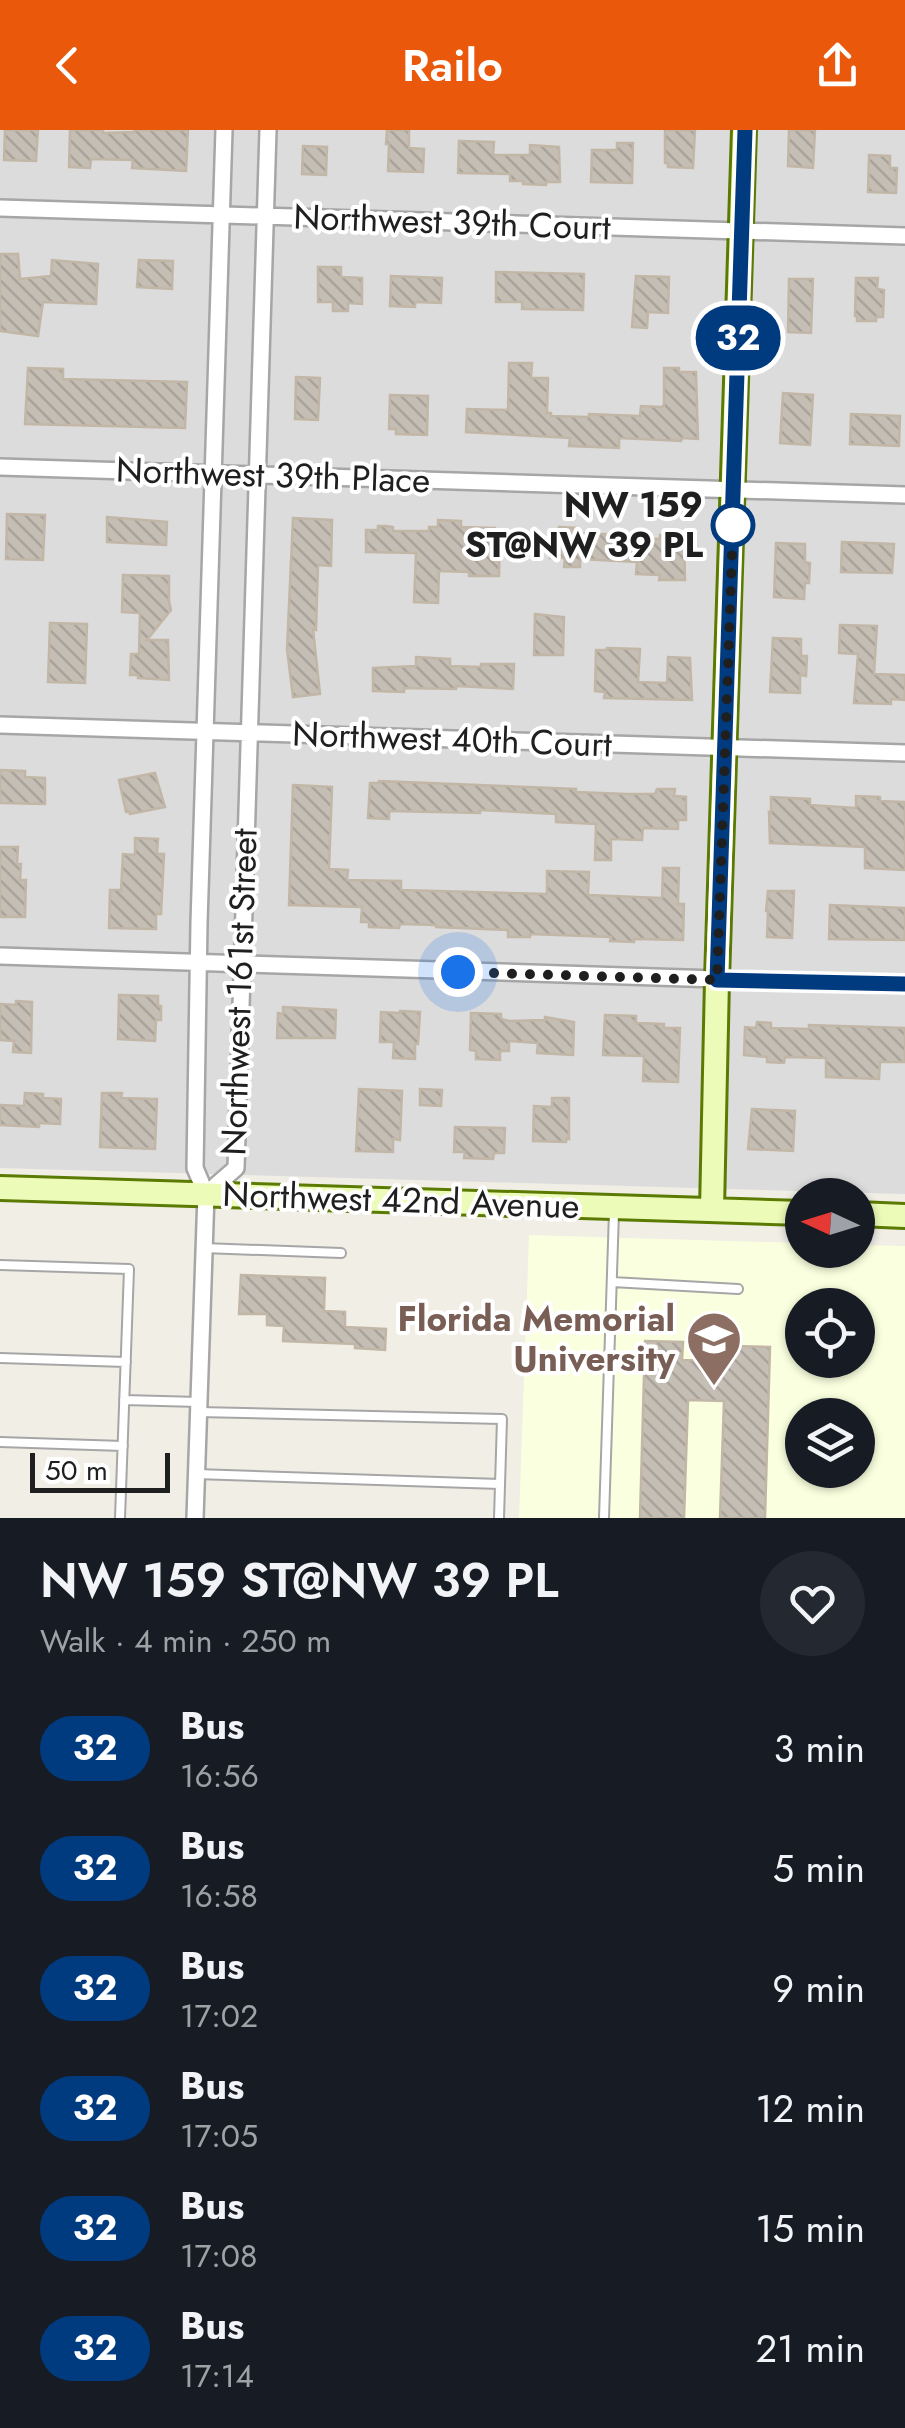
<!DOCTYPE html>
<meta charset="utf-8">
<style>
:root{--surface:#171b24;--page:#242831;--text:#f1f3f6;--muted:#9ea1a6;--accent:#ea580c}
body{margin:0;font-family:Jost,sans-serif;background:var(--page);color:var(--text);height:100vh;display:flex;flex-direction:column;font-size:38px;white-space:nowrap}
*{box-sizing:border-box;margin:0}
p{font-size:32px;color:var(--muted)}
.icon{flex:none;width:55px;height:55px;fill:none;stroke:currentColor;stroke-width:2;stroke-linecap:round;stroke-linejoin:round}
.map{position:relative;height:1388px;overflow:hidden}
.drawer{display:flex;flex-direction:column;background:var(--surface);flex:1}
.drawer>*{flex:none}
.badge{padding:0 20px;border-radius:32px;font-size:35px;line-height:65px}
.needle{width:65px;rotate:274deg}
.controls{position:absolute;left:785px;top:1048px;display:grid;gap:20px}
.controls a{display:grid;place-items:center;width:90px;height:90px;border-radius:50%;background:var(--surface);box-shadow:0 2px 8px #0004;font-size:50px}
.scale{position:absolute;left:30px;bottom:25px;width:140px;box-sizing:border-box;padding-left:10px;border:5px solid #1f1f1f;border-top:0;font-size:28px;line-height:35px;white-space:nowrap;color:#1f1f1f;-webkit-text-stroke:8px #fff;paint-order:stroke}
.you{position:absolute;width:50px;height:50px;margin:-25px;border:8px solid #fff;border-radius:50%;background:#1a73e8;box-shadow:0 0 0 15px #1a73e833}
.map>.badge{position:absolute;translate:-50% -50%;box-shadow:0 0 0 5px #fff}
.round{display:grid;place-items:center;flex:none;width:105px;height:105px;border-radius:52px;background:var(--page)}
.summary{display:flex;align-items:center;justify-content:space-between;height:170px;padding:0 40px}
h1{font-size:48px;font-weight:600;line-height:75px}
ul{padding:0;list-style:none}
li{display:flex;align-items:center;gap:30px;height:120px;padding:0 40px}
li div{flex:1}
li b{display:block;font-size:38px}
li em{font-style:normal}
li .badge{min-width:110px;font-weight:700;text-align:center}
header{display:flex;justify-content:space-between;align-items:center;height:130px;padding:0 40px;background:var(--accent);color:#fff;font-size:45px;font-weight:600}
.map>svg:first-child{display:block}
</style>
<header><svg class="icon" aria-label="back" viewBox="0 0 24 24"><path d="M15 5l-7 7 7 7"/></svg>Railo<svg class="icon" aria-label="share" viewBox="0 0 24 24"><path d="M12 15V3M7 8l5-5 5 5M5 13v7h14v-7"/></svg></header>
<div class="map">
<svg width="905" height="1388" viewBox="0 0 905 1388">
<defs>
<pattern id="building-back-hatch" width="6" height="6" patternUnits="userSpaceOnUse" patternTransform="scale(2.5)"><rect width="6" height="6" fill="#c5beb4"/><path d="M-1 5l2 2M0 0l6 6M5-1l2 2" fill="none" stroke="#a9a39a"/></pattern>
</defs>
<rect width="100%" height="100%" fill="#f0eee5"/>
<path fill="#dddcdc" d="M0,0H905V1064L0,1038Z"/>
<path fill="#faffdf" fill-rule="evenodd" d="M529,1105L802,1113V1120H858V1115L905,1116V1388H519ZM802,1175H858V1230H802ZM802,1285H858V1340H802Z"/>
<path fill="url(#building-back-hatch)" stroke="#c2b7a7" stroke-width="2.5" d="M5,0H38L36,31L4,30Z
M70,0H103V3L134,2V0H188L186,41L132,38L133,30L91,29L90,38L69,37Z
M387,0H409V18L424,19L423,42L388,41L389,14H386Z
M665,0H695L693,38L668,37V33H665Z
M789,0H815L813,38L788,36Z
M459,11L494,12L493,25H530V15L559,17L560,52H546V55L523,54V51H510V44L458,43Z
M617,13H633L632,53L591,52L592,20H617Z
M303,16L327,17L326,45L302,44Z
M869,25L890,26V38H897L896,63L868,62Z
M0,124H18L20,149L51,146L52,130L98,134L96,174L43,172L38,206L0,201Z
M139,130L173,131L172,159L137,157Z
M318,137H341V147L362,148V174L348,173V181H333V172H318Z
M496,142L584,144L583,180L522,179V172H496Z
M391,146L442,148L441,173L415,172V177L390,176Z
M636,146L669,147L668,183L648,182L647,198L632,197Z
M856,148H878L877,159L884,160L883,187H876V191H857V187L855,186Z
M789,149H813L811,203L788,202Z
M509,233H532L531,248H548L547,283H551V286L589,287V284L640,286L641,276L662,277L664,275V238H679V242H696L698,309L682,308L681,311L619,308V318L569,316L570,308L466,302L467,279L508,280Z
M28,238L63,239V249L187,252L185,298L25,294Z
M296,247L320,248L318,290L295,289Z
M783,263L813,265L810,315L780,313Z
M390,265L428,266L427,305L396,304V299H389Z
M851,284L900,286L899,316L850,314Z
M7,384L45,385L43,430L6,429Z
M107,387L167,392L166,415L107,412Z
M293,388L332,390L331,436L318,435L316,500L313,499L320,564L293,567L287,519Z
M438,390L461,391V397L495,398V404H500L499,446H469V442L439,441L438,473L414,472L416,423L366,422V400H378V396H386L393,397V401H429V397H438Z
M559,397L579,398V403L624,405L623,408L660,409V405H684L685,450H659L660,445L636,444L637,432L580,429V437H564L565,428H550L551,402L559,403Z
M842,412L894,414L892,443L841,442Z
M776,413L805,414V432L810,433L809,453H805L804,469L774,467Z
M123,445L169,446V471L171,480L147,510H168L169,550L138,548V545H130L131,524H139L140,483L122,482Z
M535,484L564,487L563,525H534Z
M50,493L87,494L85,553L48,552Z
M840,495L877,496L874,544L905,545V570L891,569V574L854,573L858,524L839,523Z
M773,508L801,509V526H807L806,546L800,545V563L770,562Z
M607,518L640,519L638,552L667,553L668,527L690,528L692,570L604,568L605,562L595,561L596,520H607Z
M416,527L450,529V536L481,537V534H514L513,559L456,556V559L404,558V562L373,561V538L416,536Z
M0,640L25,641V647L45,648V674L0,673Z
M155,643L165,677L130,684V682H126L119,650Z
M379,651L576,659V662L627,664H655L657,659H675L674,666L686,667V690H678V699L643,698L642,710L611,709V730H595L596,694L556,692V684L480,680V683L389,681V689L368,688L370,653H379Z
M293,655L332,657L329,739L348,740L347,750L401,751V760L547,764V741L589,742L588,765L662,768L663,738H679L678,774H684L683,810L634,809V812L610,811L611,807L530,804V807H508V800L436,797V795L400,794L399,798L369,797V792H361L362,777L289,775Z
M856,666L880,667V671L905,672V740L865,738V717L770,713L769,682L771,683V667L810,669V675L856,678Z
M135,708L158,709L157,724H164L161,784H156V799L109,798L110,760H121L123,724L135,725Z
M0,717H18L17,734H21L20,750H26L25,787H0Z
M768,761H794L792,808L767,807L768,781H766Z
M830,775L905,778V810L829,809Z
M119,865L158,866V876H161V890H156L155,911L118,909Z
M16,871L32,872L31,923L13,922L14,911L0,910V874L16,875Z
M283,877L336,880L335,908H277L278,883L283,884Z
M400,881L420,882L418,914H415V929L393,928L394,912H380L381,882L399,883Z
M471,883L501,884V889L509,891L545,890V887L574,892L573,925L537,923L538,913L509,911V921H500V930L476,929V921L470,920Z
M605,885L636,886V893L664,894V898H680L678,952L643,951L644,926L603,925Z
M757,892L771,893V898L809,899V895L905,898V932H880L879,949L826,947V928L785,927L784,933L767,932V927L744,925L745,897L756,898Z
M359,959L402,961L400,1010L393,1009V1022L356,1021Z
M420,959L442,960L441,976L420,975Z
M25,963L43,964V968L61,969L60,994L39,993V997L0,995V975L24,976Z
M102,963H122L121,968L157,969L155,1019L100,1017Z
M552,968H569V1009L567,1008L566,1012L533,1011L534,976L552,977Z
M752,979L795,981L793,1021L748,1019Z
M455,997L505,998L504,1023H494L493,1029L464,1028L465,1022H454Z
M241,1145L325,1148L324,1181L345,1182V1197L386,1199L385,1220L355,1218V1214L283,1211L284,1196L267,1195V1184H239Z
M645,1211L683,1212L682,1230L733,1231L734,1216L770,1217L765,1388H720L724,1271L688,1270L684,1388H640Z"/>
<g fill="none" stroke-linecap="round" stroke-linejoin="round">
<g stroke="#a6a6a6" stroke-width="12">
<path id="lane" d="M203,1118L341,1123
M0,1135L129,1139L120,1388
M612,1152L738,1159
M0,1228L126,1232
M124,1270L199,1272
M198,1282L502,1289L499,1388
M0,1312L123,1316
M196,1344L500,1354
M604,1388L614,1082"/>
</g>
<g stroke="#a6a6a6" stroke-width="20">
<path id="street" d="M0,78L905,106
M0,337L905,365
M0,595L905,623
M0,826L905,855
M206,1064L236,1038L268,0
M195,1388L206,1064L195,1038L199,793L224,0"/>
</g>
<g stroke="#5b7a02" stroke-width="28">
<path id="secondary" d="M0,1058L802,1083
M712,1080L717,850L744,0
M858,1084L905,1086"/>
</g>
<use href="#lane" stroke="#fff" stroke-width="8"/>
<use href="#street" stroke="#fff" stroke-width="15"/>
<use href="#secondary" stroke="#edfbb8" stroke-width="22"/>
</g>
<g fill="none" stroke-linecap="round" stroke-linejoin="round">
<g stroke="#fff" stroke-width="22">
<path id="line" d="M745,0L717,850L905,854"/>
</g>
<use href="#line" stroke="#003b80" stroke-width="15"/>
<path stroke="#1f1f1f" stroke-width="10" stroke-dasharray="0 18" d="M458,842L717,850L733,395"/>
</g>
<defs>
<g id="university-pin" transform="scale(2.875)"><path d="M0 17L-7.5 6A9.5 9.5 0 1 1 7.5 6Z" fill="#8d6e63" stroke="#fff"/><path d="M0-5L7-2L0 1L-7-2ZM-4 1L0 2.5L4 1V4Q0 6-4 4Z" fill="#fff"/></g>
</defs>
<g fill-rule="evenodd">
<use href="#university-pin" x="714" y="1209"/>
</g>
<circle fill="#fff" stroke="#003b80" stroke-width="5" cx="733" cy="395" r="20"/>
<g text-anchor="middle" dominant-baseline="central" stroke-width="8" stroke-linejoin="round" paint-order="stroke">
<g font-size="35" fill="#1f1f1f" stroke="#fff">
<text transform="translate(452 92) rotate(2)">Northwest 39th Court</text>
<text transform="translate(273 345) rotate(2)">Northwest 39th Place</text>
<text transform="translate(452 609) rotate(2)">Northwest 40th Court</text>
<text transform="translate(239 862) rotate(-88)">Northwest 161st Street</text>
<text transform="translate(401 1070) rotate(2)">Northwest 42nd Avenue</text>
</g>
<g font-size="35" font-weight="bold" fill="#1f1f1f" stroke="#fff" text-anchor="end">
<text x="703" y="375">NW 159<tspan x="703" dy="40">ST@NW 39 PL</tspan></text>
</g>
<g font-size="35" font-weight="bold" fill="#785e54" stroke="#fff" text-anchor="end">
<text x="675" y="1189">Florida Memorial<tspan x="675" dy="40">University</tspan></text>
</g>
</g>
</svg>
<div class="controls">
<a><svg class="needle" viewBox="-14 -14 28 28"><path d="M0-13l5 13h-10z" fill="#e53935"/><path d="M0 13l5-13h-10z" fill="#9ea1a6"/></svg></a>
<a><svg class="icon" aria-label="locate" viewBox="0 0 24 24"><circle cx="12" cy="12" r="6"/><path d="M12 2v4M12 18v4M2 12h4M18 12h4"/></svg></a>
<a><svg class="icon" aria-label="layers" viewBox="0 0 24 24"><path d="M12 4l9 5-9 5-9-5zM3 14l9 5 9-5"/></svg></a>
</div>
<div class="scale">50 m</div>
<div class="you" style="left:458px;top:842px"></div>
<b class="badge" style="left:738px;top:208px;background:#003b80;color:#fff">32</b>
</div>
<section class="drawer">
<div class="summary"><div><h1>NW 159 ST@NW 39 PL</h1><p>Walk · 4 min · 250 m</p></div><a class="round"><svg class="icon" aria-label="heart" viewBox="0 0 24 24"><path d="M12 20l-8-8c-3-5 5-10 8-4 3-6 11-1 8 4z"/></svg></a></div>
<ul>
<li><span class="badge" style="background:#003b80;color:#fff">32</span><div><b>Bus</b><p>16:56</p></div><em>3 min</em></li>
<li><span class="badge" style="background:#003b80;color:#fff">32</span><div><b>Bus</b><p>16:58</p></div><em>5 min</em></li>
<li><span class="badge" style="background:#003b80;color:#fff">32</span><div><b>Bus</b><p>17:02</p></div><em>9 min</em></li>
<li><span class="badge" style="background:#003b80;color:#fff">32</span><div><b>Bus</b><p>17:05</p></div><em>12 min</em></li>
<li><span class="badge" style="background:#003b80;color:#fff">32</span><div><b>Bus</b><p>17:08</p></div><em>15 min</em></li>
<li><span class="badge" style="background:#003b80;color:#fff">32</span><div><b>Bus</b><p>17:14</p></div><em>21 min</em></li>
</ul>
</section>
